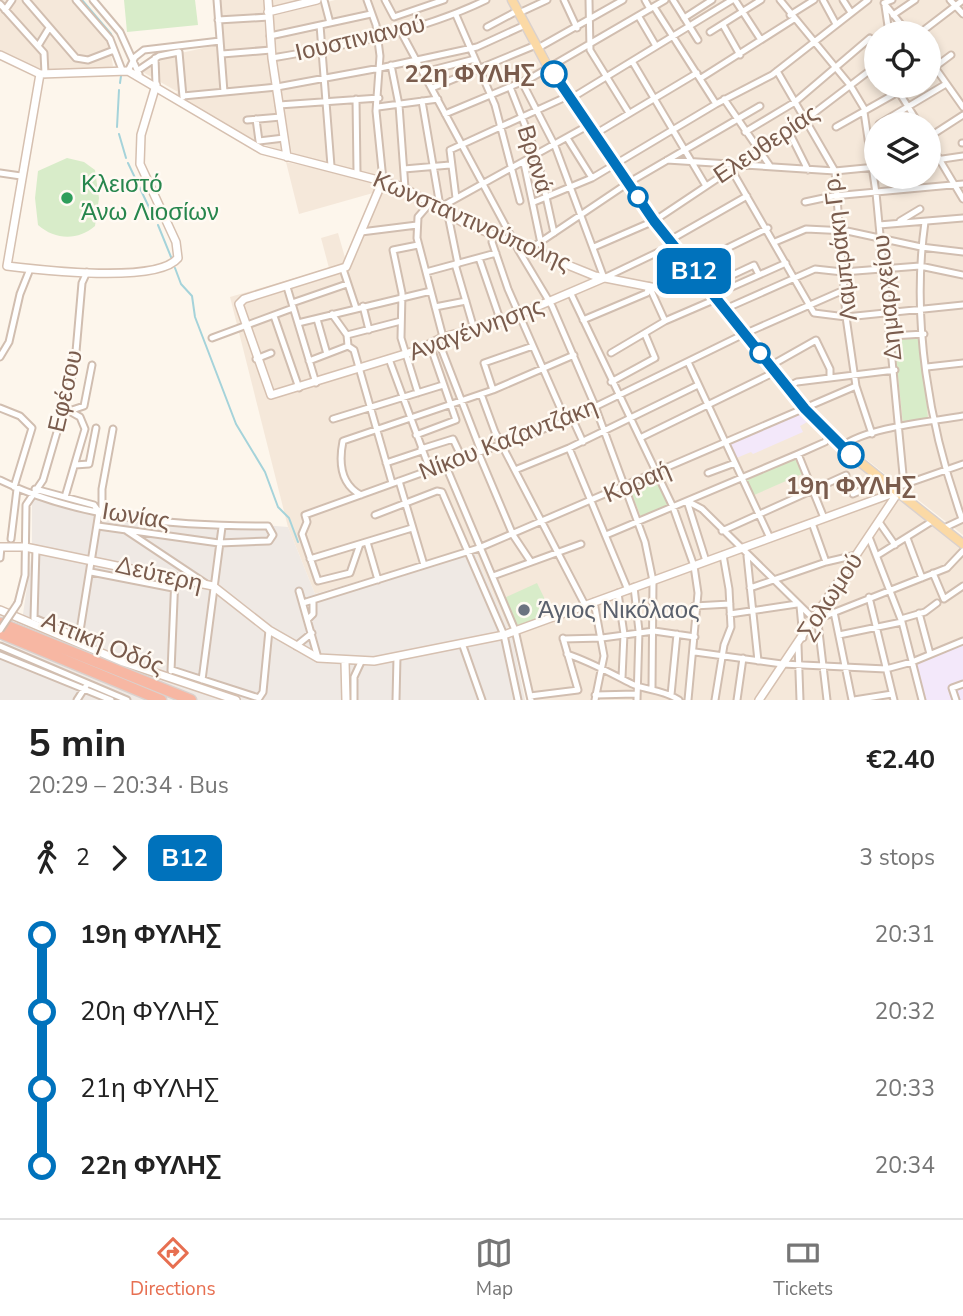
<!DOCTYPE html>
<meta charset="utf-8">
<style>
:root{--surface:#fff;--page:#f6f6f6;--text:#222;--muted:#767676;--line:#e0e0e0;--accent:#e76f51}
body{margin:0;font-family:"Nunito Sans",sans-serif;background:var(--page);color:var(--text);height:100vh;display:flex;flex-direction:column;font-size:26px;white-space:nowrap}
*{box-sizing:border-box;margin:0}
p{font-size:23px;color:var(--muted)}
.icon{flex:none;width:38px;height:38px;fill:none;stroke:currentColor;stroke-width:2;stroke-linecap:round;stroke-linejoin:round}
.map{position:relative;height:700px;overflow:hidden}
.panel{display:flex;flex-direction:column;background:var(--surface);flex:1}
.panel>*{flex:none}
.badge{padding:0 14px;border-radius:10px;font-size:24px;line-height:46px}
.controls{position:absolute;left:864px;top:21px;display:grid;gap:14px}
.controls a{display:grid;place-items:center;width:77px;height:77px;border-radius:50%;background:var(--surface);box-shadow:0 4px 10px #0003;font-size:35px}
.map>.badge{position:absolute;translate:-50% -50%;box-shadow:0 0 0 4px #fff}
.legs{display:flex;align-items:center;gap:10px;height:77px;padding:0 28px;font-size:23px}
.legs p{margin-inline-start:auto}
.summary{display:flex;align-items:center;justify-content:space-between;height:119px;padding:0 28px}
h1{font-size:38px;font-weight:700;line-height:52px}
ul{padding:0 28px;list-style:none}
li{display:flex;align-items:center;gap:24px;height:77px;font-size:26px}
li i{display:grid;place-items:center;width:10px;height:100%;margin:0 9px;background:currentColor}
li i::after{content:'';width:18px;height:18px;margin:-9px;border:5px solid;border-radius:50%;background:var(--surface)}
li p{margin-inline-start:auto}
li:first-child i{background:linear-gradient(#0000 50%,currentColor 0)}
li:last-child i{background:linear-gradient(currentColor 50%,#0000 0)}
.menu{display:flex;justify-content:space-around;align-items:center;height:98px;border-top:2px solid var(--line);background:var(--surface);font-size:19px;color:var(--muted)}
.menu a{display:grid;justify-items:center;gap:4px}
.menu .on{color:var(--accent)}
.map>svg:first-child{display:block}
</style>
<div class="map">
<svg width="963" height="700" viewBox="0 0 963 700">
<rect width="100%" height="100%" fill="#fdf6ec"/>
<path fill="#f5e8da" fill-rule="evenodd" d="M0,0H73L109,41L113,66L93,70H50L28,66L15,59L0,50Z
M218,0H302L263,11L269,68L284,149L279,150L260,143L168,99L178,92L141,71L167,56L222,44Z
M335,0H508L542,61L630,194L689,272L664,285L595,273L571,260L464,218L402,181L292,155L280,82L273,16Z
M517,0H963V535L830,431L809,407L653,210L550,59ZM877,33H929V86H877ZM877,124H929V177H877Z
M286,162L368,180L406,193L447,218L501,243L595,280L643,288L647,296L669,290L692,276L794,404L840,451L963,547V700H527L512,637L473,548L315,594L288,527L230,297L329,268L321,238L338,233L346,261L373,193L299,214Z"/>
<path fill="#efe9e4" d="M32,494L138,515L288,527L315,594L473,548L512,637L525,700H0V644L23,614L32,553Z"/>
<path fill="#f3e8fa" d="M803,412L809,421L800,426L803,432L753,454L751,452L734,459L727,445Z
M963,641V700H922L912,662Z"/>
<path fill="#d8ecc9" d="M124,0H195L198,25L127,32Z
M67,158L84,162L95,170L99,198L95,226C78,241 55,240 38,225L35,198L38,171Z
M921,335L928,419L903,424L894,338Z
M795,458L802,474L752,496L745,480Z
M655,477L668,506L641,517L629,487Z
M537,583L552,614L514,629L502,599Z"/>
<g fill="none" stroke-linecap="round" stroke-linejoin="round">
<path stroke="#a5d3da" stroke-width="2" d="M82,0L111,34L122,63
M120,83L121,76
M117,127L119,90
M119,134L126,158
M128,163L155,220
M158,225L171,257
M175,268L181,284L192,296L195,317L236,424L265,472L278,507L289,518L298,542"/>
<g stroke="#d1beb0" stroke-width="9">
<path id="street" d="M26,0L76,58L88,60L114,50
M76,0L110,39L122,70
M93,0L120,32L139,74
M217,0L224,92
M324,0L330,23
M367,0L376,25L380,56L376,111L383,180
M385,0L394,17L444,0
M564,0L577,28
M589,0L590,50L629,113
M645,0L650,9
M673,0L698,40
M735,0L761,40
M780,0L850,85L865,110
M823,0L836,24
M843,0L850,11
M892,0L884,3L908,33
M950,0L963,14
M0,4L44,53L45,74
M885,6L889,33
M654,7L716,104
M5,10L12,0
M519,13L547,0
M456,15L495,105L520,201
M790,15L814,0
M893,15L915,0
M639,17L656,46
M684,18L712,0
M218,20L269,17
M320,25L331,166
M723,25L740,55
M487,27L517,11
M400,30L519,251L552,306L595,406L645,542L653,581L652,688
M710,32L761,0
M920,33L963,0
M270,36L371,14
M38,46L49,28
M538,48L623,0
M222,54L271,50
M155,58L156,85
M272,58C344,46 420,32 486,0
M929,59L963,107
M632,61L706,186
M391,65L399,105L405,188
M935,67L951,55
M128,71L135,57L144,50L220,41
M137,71L159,56L179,52L183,97
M777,71L835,171L846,317L856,386L872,434
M424,72L475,59
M701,78L794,19
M522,82L555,146L604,278L673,245
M895,86L919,124
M510,87L537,156L554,233
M432,88L536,45
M183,96L277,87L380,68L477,47L525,25
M356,99L357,172
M570,99L732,0
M724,99L770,166
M422,101L440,206
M279,105L379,98
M378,107L438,99
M864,112L876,193L904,485
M445,114L531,78L665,0
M256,119L259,141L284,138
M247,120L281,117
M879,124L946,84
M836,127L898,92
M788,130L808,170
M745,132L795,102L870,38L877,45
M595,134L697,73
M929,137L963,115
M567,138L592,178
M929,142L963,199
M962,143H963
M667,160L835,171L876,167
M929,161L963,156
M524,163L543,253
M404,169L450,165
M731,169L814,313L846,317L963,305
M0,173L21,176
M456,198L450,150L568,96
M534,202L592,178L716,104L772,75L868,0
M805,202L833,196L963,184
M430,203L418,217L417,238L443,337
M439,208L589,125
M448,215L458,264
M900,221L920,209
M925,222C911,321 929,426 962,519
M879,225L963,218
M361,232L417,225
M494,236L492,242L508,289L566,421
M670,240L747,196
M775,242L806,229L847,231L921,247L963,252
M594,247L654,221L805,120L877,65
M530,249L628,183L760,106
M479,258L501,322
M455,264L474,329
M691,266L768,228
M343,269L356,308
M426,272L496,253
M287,287L316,383
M707,287L754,265L759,275
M571,294L673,507L694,566L698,593L688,700
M714,295L786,263
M292,303L347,284
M363,306L369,330
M435,307L466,301
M725,309L815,269L843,272L920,266L963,275
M332,314L347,335L348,346
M274,316L299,388
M317,319L327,354
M583,320L647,293L649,286L665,321
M298,323L431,291
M347,335L401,321
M891,336L924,334
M212,338L293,308
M438,340L481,451
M348,346L354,350L392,483
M611,353L665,321L716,299
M0,357L9,342L20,294L30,269
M256,359L271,353
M389,359L430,470
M309,361L348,346
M688,362L770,538
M770,366L816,340L830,369V377
M927,367L963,363
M611,382L655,358L645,334
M787,387L797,382L895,370
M493,390L484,363L533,346
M418,393L401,338L402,293L393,250L418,245
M481,394L495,432L585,605
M0,408L20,416L32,428L14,487
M64,408L80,417L85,429L65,497
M72,410L84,406L92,365
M572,418L583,442
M333,419L443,385
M416,435L456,420L430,345
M640,438L775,372
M841,447C867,427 929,422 963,416
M569,448L628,590
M421,449L453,439L462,458
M478,452L513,535L531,562
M798,454L824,518
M386,463L422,451
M445,464L515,630L531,700
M75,465L89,464L96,428
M515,470L569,448L698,385
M708,473L735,463
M0,480C81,520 180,526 268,526L273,535L269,541L219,543L98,526
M399,481L424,565
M903,485L963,464
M853,494L885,480
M361,495C340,484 339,461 343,441L493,390L574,355
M687,501L702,509L818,623L827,700
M687,501L706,561
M102,512V489L113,429
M375,515L437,491L442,492L504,635L518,700
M879,522L895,545
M812,523L826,562
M944,528L963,519
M127,531L205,583
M722,531L846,475
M606,535L798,454L825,442L829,436
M869,537L902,622L922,700
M907,538L922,578
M11,539L17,489
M367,542L378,580
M360,544L350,573L318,581L302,534L307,522L305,515L566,421L744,334L844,290
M878,555L934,520
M747,556L758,661
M0,558L1,547
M310,559L412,528
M91,572L173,588
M933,573L944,599L963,586
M493,576L581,544
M634,587L639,631L637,700
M750,588L826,562L856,555
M299,591L318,658
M618,593L624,634L622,678
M869,597L894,700
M594,602L604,656L595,700
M18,603L25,575L26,505L43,480L64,408L75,363L82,283L87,272
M303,603L479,548L856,386
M694,606L730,604
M800,606L803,638
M834,612L852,700
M919,613L930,654
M730,614L797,604
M34,618L79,637L99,512L94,505L35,489
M34,618L36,549
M308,619L313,614V600
M901,619L925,612L937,603
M815,620L947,568L963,551
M839,635L902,622
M563,639L602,638L654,631L695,637
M798,645L800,700
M0,646L127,700
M296,646L312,633
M463,646L482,700
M695,652L782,664L886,669L912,662L963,641
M567,654C591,662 610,673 632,684C648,691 662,689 679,700
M0,655L111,700
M172,670L259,698L263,692L269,630
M171,671L175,576
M202,680L222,527
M595,695L636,694
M671,695L677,634
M530,696L578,690L563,638
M77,700L86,686
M354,700V677L361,662
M396,700L397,657
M715,700L724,645L731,627L729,589L723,555
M737,700L743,658
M854,700L892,694
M956,700L952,688L963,684"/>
</g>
<g stroke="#d6c0b0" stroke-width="10">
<path id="secondary" d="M268,0L272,58L287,157
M268,12L317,0
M0,55L40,74L128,71L262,150L401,186L462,222L595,276L656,288L694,271
M40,74L7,266C40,270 157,284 178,258L176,242L140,164L141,135L156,85
M383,180L346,267L244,299L239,304L271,395L418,350L443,337L501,322L604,278
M0,547H25L213,586L269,630L318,658L374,661L504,635L899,491
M0,610L123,662L236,700
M345,662L346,700
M759,700L899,491"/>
</g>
<g stroke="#dad1cd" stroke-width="11">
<path id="primary" d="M512,0L548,67L654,221L805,409L841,447L963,544"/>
</g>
<g stroke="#dad1cd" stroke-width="13">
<path id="highway" d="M0,623L191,700
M0,633L161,700"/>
</g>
<use href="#street" stroke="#fff" stroke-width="5"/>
<use href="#secondary" stroke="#fff" stroke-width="7"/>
<use href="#primary" stroke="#fbd9a5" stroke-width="8"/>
<use href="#highway" stroke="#f7b7a3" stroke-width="10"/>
<g stroke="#d1beb0" stroke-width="9" stroke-linecap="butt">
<path id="street-bridge" d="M0,630L18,603"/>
</g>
<use href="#street-bridge" stroke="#fff" stroke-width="5"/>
</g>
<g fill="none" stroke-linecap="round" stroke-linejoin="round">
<g stroke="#fff" stroke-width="16">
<path id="line-1" d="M554,74L654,221L805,409L851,455"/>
</g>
<use href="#line-1" stroke="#0072bc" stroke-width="10"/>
</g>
<g fill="#fff" stroke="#0072bc" stroke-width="3.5">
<circle cx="554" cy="74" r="12"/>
<circle cx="638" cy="197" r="9"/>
<circle cx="760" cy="353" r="9"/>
<circle cx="851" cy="455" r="12"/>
</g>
<circle fill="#2e9e5b" stroke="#fffaf3" stroke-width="2.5" cx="67" cy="198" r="7"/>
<circle fill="#6b7280" stroke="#fffaf3" stroke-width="2.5" cx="524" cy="610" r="7"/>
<g text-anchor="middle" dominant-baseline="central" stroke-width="5" stroke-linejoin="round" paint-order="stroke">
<g font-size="24" fill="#7a5c4d" stroke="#fffaf3">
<text transform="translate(360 38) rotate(-13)">Ιουστινιανού</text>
<text transform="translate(766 144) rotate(-34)">Ελευθερίας</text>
<text transform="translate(535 159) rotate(73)">Βρανά</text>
<text transform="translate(472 221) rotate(24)">Κωνσταντινούπολης</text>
<text transform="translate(840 247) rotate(-97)">Λαμπράκη Γρ.</text>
<text transform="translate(887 298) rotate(-96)">Δημαρχείου</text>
<text transform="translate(476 329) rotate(-20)">Αναγέννησης</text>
<text transform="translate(65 391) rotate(-77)">Εφέσου</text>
<text transform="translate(508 439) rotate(-21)">Νίκου Καζαντζάκη</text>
<text transform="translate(637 482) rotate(-23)">Κοραή</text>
<text transform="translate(136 516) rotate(9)">Ιωνίας</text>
<text transform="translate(159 574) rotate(13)">Δεύτερη</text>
<text transform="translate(830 596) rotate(-57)">Σολωμού</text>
<text transform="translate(103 643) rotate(22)">Αττική Οδός</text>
</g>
<g font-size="24" font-weight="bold" fill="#7a5c4d" stroke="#fffaf3" text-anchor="end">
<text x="535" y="74">22η ΦΥΛΗΣ</text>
<text x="851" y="486" text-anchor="middle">19η ΦΥΛΗΣ</text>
</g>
<g font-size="24" fill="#27864d" stroke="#fffaf3" text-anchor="start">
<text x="81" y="184">Κλειστό<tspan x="81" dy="28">Άνω Λιοσίων</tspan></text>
</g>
<g font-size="24" fill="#5b616d" stroke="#fffaf3" text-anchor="start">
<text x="538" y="610">Άγιος Νικόλαος</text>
</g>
</g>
</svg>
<div class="controls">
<a><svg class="icon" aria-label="locate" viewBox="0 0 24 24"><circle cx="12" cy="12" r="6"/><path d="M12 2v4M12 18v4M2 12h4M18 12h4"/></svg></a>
<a><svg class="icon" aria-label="layers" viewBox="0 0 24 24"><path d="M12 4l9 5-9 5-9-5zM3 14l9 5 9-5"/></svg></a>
</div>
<b class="badge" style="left:694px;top:271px;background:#0072bc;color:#fff">Β12</b>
</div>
<section class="panel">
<div class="summary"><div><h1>5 min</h1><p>20:29 – 20:34 · Bus</p></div><b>€2.40</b></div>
<div class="legs"><svg class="icon" aria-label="walk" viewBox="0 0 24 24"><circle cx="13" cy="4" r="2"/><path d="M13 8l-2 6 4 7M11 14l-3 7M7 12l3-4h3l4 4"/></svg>2<svg class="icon" aria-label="forward" viewBox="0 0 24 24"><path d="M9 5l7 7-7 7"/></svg><b class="badge" style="background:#0072bc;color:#fff">Β12</b><p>3 stops</p></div>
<ul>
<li><i style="color:#0072bc"></i><b>19η ΦΥΛΗΣ</b><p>20:31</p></li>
<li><i style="color:#0072bc"></i><span>20η ΦΥΛΗΣ</span><p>20:32</p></li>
<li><i style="color:#0072bc"></i><span>21η ΦΥΛΗΣ</span><p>20:33</p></li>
<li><i style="color:#0072bc"></i><b>22η ΦΥΛΗΣ</b><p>20:34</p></li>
</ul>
</section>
<nav class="menu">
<a class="on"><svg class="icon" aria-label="directions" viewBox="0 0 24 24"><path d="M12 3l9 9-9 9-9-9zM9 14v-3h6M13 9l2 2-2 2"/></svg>Directions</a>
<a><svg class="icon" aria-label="map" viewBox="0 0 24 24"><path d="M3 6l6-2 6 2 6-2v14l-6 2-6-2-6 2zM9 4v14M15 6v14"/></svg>Map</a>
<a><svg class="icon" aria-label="tickets" viewBox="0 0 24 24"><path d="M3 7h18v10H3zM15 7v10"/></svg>Tickets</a>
</nav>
